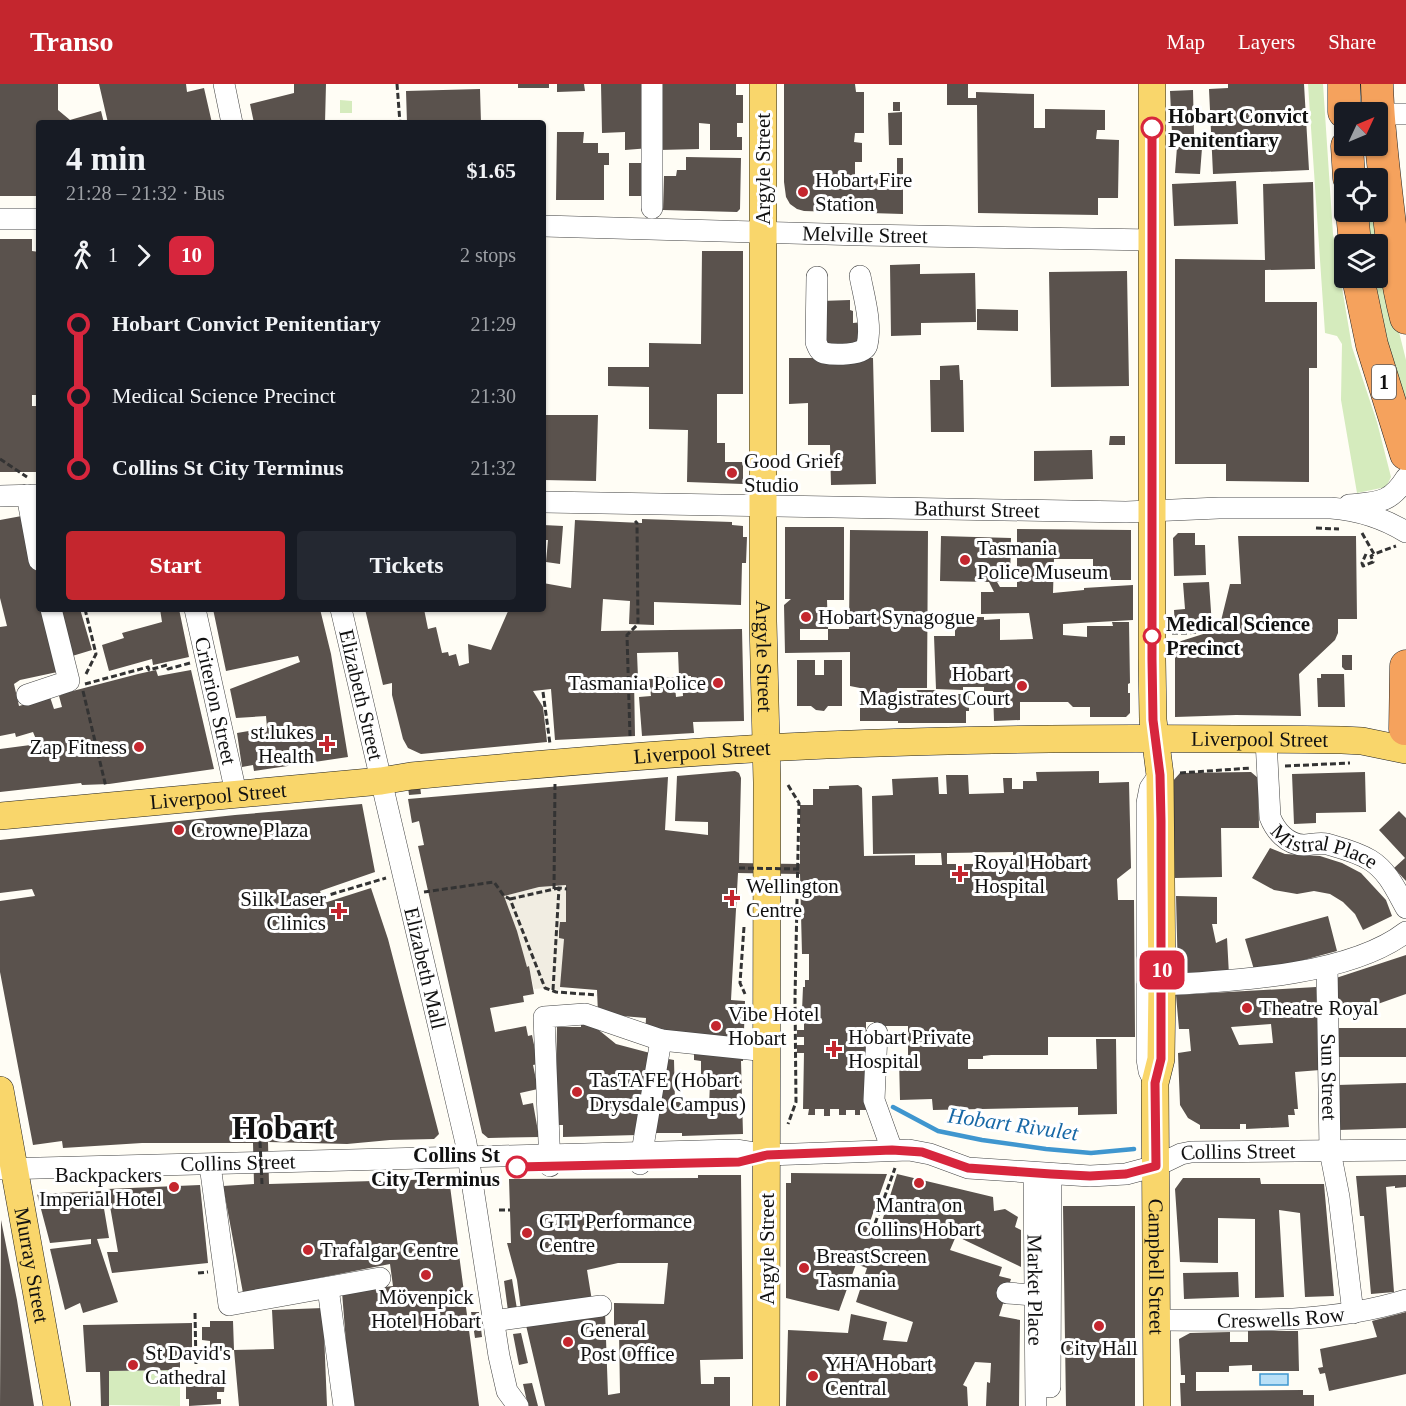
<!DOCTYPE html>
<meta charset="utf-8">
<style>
:root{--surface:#171b24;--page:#242831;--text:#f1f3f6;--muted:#9ea1a6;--accent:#c4262e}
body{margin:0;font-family:Georgia,serif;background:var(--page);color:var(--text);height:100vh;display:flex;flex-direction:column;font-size:22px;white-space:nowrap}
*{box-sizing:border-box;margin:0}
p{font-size:20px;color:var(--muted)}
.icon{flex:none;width:33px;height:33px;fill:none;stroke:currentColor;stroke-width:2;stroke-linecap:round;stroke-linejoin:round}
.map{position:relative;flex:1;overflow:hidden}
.details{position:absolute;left:36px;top:36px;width:510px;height:492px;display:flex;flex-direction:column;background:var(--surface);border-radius:6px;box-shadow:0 2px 4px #0004}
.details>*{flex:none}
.badge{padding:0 12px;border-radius:9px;font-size:21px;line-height:39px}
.needle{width:39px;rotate:46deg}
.fabs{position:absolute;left:1334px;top:18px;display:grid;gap:12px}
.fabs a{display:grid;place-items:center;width:54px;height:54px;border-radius:6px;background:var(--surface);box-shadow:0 2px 4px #0004;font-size:30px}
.map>.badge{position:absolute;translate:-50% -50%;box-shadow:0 0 0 3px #fff}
.legs{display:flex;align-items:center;gap:9px;height:66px;padding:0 30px;font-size:20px}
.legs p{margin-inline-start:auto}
.summary{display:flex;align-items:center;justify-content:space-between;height:102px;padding:0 30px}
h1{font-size:33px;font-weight:700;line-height:45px}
.cta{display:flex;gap:12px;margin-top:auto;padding:12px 30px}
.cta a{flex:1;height:69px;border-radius:6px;background:var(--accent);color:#fff;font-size:24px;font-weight:700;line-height:69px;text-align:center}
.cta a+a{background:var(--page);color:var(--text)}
ul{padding:0 30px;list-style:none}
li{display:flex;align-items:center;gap:21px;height:72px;font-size:22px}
li i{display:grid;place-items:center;width:9px;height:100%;margin:0 8px;background:currentColor}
li i::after{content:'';width:15px;height:15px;margin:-8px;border:4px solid;border-radius:50%;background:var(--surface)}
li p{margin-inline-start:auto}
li:first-child i{background:linear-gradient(#0000 50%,currentColor 0)}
li:last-child i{background:linear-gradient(currentColor 50%,#0000 0)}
header{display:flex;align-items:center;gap:36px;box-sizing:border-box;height:84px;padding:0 30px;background:var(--accent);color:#fff}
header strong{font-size:28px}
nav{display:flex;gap:33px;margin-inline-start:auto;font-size:21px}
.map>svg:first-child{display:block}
</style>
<header>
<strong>Transo</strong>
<nav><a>Map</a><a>Layers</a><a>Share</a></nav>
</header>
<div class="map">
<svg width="1406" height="1322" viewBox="0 0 1406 1322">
<rect width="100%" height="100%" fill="#fffdf5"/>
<path fill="#d5ebbd" d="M1308,0H1323L1333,150L1352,263L1377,338L1391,393L1386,403L1357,409L1341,316L1342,260L1337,252L1325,249Z
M340,16L352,17V29H340Z
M1362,128H1377L1397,240L1406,276V326L1379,229L1371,194H1377V160H1366Z
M180,1286V1322L109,1321V1287Z"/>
<path fill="#f1ede2" d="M566,801V838H560L559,847V854L564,855L560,906L545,904L534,905L529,883H527L504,812L539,803Z"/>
<path fill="#b9e0f7" stroke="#3f96cf" stroke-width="1.5" d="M1260,1290H1288V1301H1260Z"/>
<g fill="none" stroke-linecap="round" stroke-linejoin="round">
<path stroke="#3f96cf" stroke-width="4.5" d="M893,1023L938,1047L982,1056L1046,1065L1091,1069L1134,1065"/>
</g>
<path fill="#5a524d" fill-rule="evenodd" d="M0,0H58V26L70,36L101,27L104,39H39V112H0Z
M99,0H186L187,8L204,4L212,39H108Z
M294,0H326L325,39H254L250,20L294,9Z
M518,0H549V4H518Z
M557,0H584L585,7L557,8Z
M601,0H649L650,64L625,66V48L602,49Z
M660,0H736V11H743V39H737V53H742V66H710V40L699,39V65L660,66Z
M784,0H855L856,8H864V49H855L854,58L862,59V78H855V94L897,95V74H903V130L804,127L797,125L790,120L786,113L784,98Z
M947,0H968V14H976V8L1034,10V44H1045V25L1105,26V46H1097L1096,55L1119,56L1118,114H1098V131L978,129L977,21H947Z
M1228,0H1304L1309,86L1213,90L1209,5L1228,4Z
M480,5L481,39H407L406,7Z
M1193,6L1194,50H1172L1170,7Z
M893,18H900V27H893Z
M902,28V61H889L888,29Z
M557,48H584L583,59H598V69H609V81H604V116H556Z
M1177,63L1202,64L1200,90L1175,89Z
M686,73L741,74L740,125L737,128L663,126L664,92H676L677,86H686Z
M543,76H546V117H543Z
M629,79H650V112H629Z
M1236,97L1238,140L1174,142L1172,100Z
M1313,98L1315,185L1265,186V218H1317V284H1309V398L1226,397V380H1175V175L1265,176L1263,100Z
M0,155H32V167L39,168V311H32V322H39V388H0Z
M702,167H743V310H717V359H725V378H743V400L687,398L688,346L649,345V303L608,302V283H649V259L701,260Z
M920,180V190L975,189L976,238L921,239V251L891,252L890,181Z
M1127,187L1129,302L1051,303L1049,188Z
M850,216V226L853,227V239L863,238L858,264L821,258V217Z
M977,225L1018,226V247L977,246Z
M789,274H873L876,400L831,401L830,361H808V319L789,320Z
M959,281L960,296H963L964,348H931L930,296H940V282Z
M543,331H598L596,397L543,396Z
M1110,352H1125V361H1109Z
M1092,366L1093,395L1034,397V367Z
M27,431L39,492V525H47L62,587L20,596L14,600L19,622L50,613L54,625L62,623L59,612L65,609L138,590L156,586L158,592L191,586L214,685L109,700L82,701L81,699L0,708V665L38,660L33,648L16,653L15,649L0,652V543L7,542L0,514V436Z
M642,435L732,438V441L743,442V453H747L746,479H742L741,521L654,518V541L629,540L630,517L603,515L601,547L742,545L744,637L693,638L694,649L642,652L639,613L651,612L649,595L674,593L676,613L683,612L682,596H691V592H679L678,568L637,569L638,594L634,595L635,652L555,656L551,605L533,607L543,623L547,658L421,670L408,664L403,655L392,611V599L383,601L365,525H424L428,545L436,543L442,569L448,568L449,572L456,570L459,582L469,579L468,560L491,566L509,525H543V499L571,504L575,436L642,439Z
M543,441L563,442L560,480L546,478L548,456H543Z
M785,443H844V516H827L828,545H800V556H828V545H849L850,446L928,447L927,604H897L898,610H915V606H936L935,610H969V627H966V639H898V637H860V604L850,602V568L785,569L784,521L791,515H785Z
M1017,445L1131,446V496H1093V475H1054L1053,509L1084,506V504L1133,501V536L1063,540V551L1087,553V542H1113L1112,538H1129L1130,599L1128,600V609H1130V629L1126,633H1090V623H1073L1068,618H1020V636L994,637L993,607H984V603H963V606L936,605L934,552H955V536L976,533H984V536L1000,535V556L1033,555L1029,529L981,530V508H994L989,498L940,497L941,452L1011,454L1010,498H997L1000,503H1017Z
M1178,449H1195V461H1205L1206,491L1174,492L1173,454Z
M1238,452H1356L1357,535H1338V549L1335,556L1299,590L1301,632L1236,631L1175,633V560L1178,558L1219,545L1230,500H1241Z
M1209,498L1212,542L1175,544L1174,526L1185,525L1183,499Z
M55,525H80L92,566L69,573Z
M160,525H179L189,573L153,581L152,575L109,587L102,561L124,554L122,549L162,538Z
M213,525H320L331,570L348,673L254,687L253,681L242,683L237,649L267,644L266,632L236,634L230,605L300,578L298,572L226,587Z
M1342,571H1352V586H1345L1342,583Z
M797,576H815V591H824V576H842V622H828L824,627L816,626L811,622H797Z
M1321,590H1344L1345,623H1318L1317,594H1321Z
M735,687L739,689L741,694L739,779L800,780V721H813V705H829V702L858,701L862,704L864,772L915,771V781H942L941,769L873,770L872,712L893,711L892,695L938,693L939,710H947L946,691H968L969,710L1004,709L1003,694H1012V705H1023V697H1037L1036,688L1099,687V699L1129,698L1131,784L1117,795L1118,816H1134L1135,953H1048V971H991L983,972V975H968V985H1097L1096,955H1116L1117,1030L1078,1031V1023L933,1026L932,1015L900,1016L899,974H908V942H874V938H866V946H870L871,953H866V1026H860V1031H855V1026H846V1031H839V1025H830V1032H824V1025H815V1031H808L809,1025H803L804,969H797V961H804V953H797V946H804V938H797L798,931L805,932V927H802L803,903H805V896H809V870H802L800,790L738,789L731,916L745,917L743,977H741L743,1050L682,1052V1049H654L663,974L674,976L675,1018H681V1025L709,1024L710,998L694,997V991H701V977L694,976V969L645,952L646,934L598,930L597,906L560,903L564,855L559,854V847L560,838H566V801L539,803L504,812L517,847L527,883L529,882L534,910L523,912L524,918L490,924L495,948L526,942L528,952L532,951L538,980L533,981L538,1005L520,1009L523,1021L533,1019L539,1053L488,1054L482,1049L418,762L424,761L419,737L412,739L408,715L668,693L665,746L708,751V738L675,737L677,692ZM1013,768V771L1026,770V783L973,784V780H947V769Z
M1251,688L1258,694L1259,744H1221L1222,793L1174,794L1172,698L1180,689Z
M1365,688L1366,728L1316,729V739L1294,740L1292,690Z
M420,702L421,710L409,711L408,703Z
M362,720L375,788L320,807L324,819L371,804L388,855L439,1050L434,1055L390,1056L347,1060L268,1058L269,1100L443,1095L450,1102L479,1322H351L342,1208L393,1202L390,1180L243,1209L223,1102L254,1100L253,1059H142L63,1064L62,1057L33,1061L0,888V817L35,812L32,805L0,809V756L235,731Z
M1399,727L1406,734V797L1394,784L1405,774L1379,746Z
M1270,764L1285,770L1320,772L1342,779L1361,789L1386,816L1392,832L1363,846L1355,830L1343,818L1330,810L1314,807L1297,810L1274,806L1252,794Z
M1176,812L1217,813V840H1212L1216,859L1227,854L1229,891L1178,892Z
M1328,832L1337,867L1255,889L1245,855Z
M1406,871V910L1338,934L1336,894Z
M1316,903L1320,986L1295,988L1298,1025H1294L1295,1031H1288L1289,1043L1246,1045V1040H1240V1045H1200V1041L1188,1034L1180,1021L1178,969L1191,967L1189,945H1179L1176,911ZM1271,940L1273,959L1239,961L1231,943Z
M581,939L595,943L616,960L650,969L637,1051L563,1053V1041H555L557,943H581Z
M1335,944H1406V973H1335Z
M1406,999V1044L1338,1046L1337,1001Z
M791,1089L887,1090L867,1146L878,1150L897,1090L993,1113L994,1127L1005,1125L1018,1133L1015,1143L1021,1146V1183L956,1152L950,1166L1002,1183L999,1192L1011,1195L999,1232L1020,1236L1019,1322H986L987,1298L990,1299L991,1279L975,1278L963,1301L967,1303L968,1322H786L788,1246L848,1249L851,1230L887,1238L883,1256L907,1258L913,1238L856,1218L867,1184L856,1180L839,1227L786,1214V1099H791Z
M698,1091H741L743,1275L700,1276L701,1300H714V1293H730V1322H545L525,1237L605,1227L608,1311L620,1309L619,1247H614V1219L664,1220L668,1179H618L587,1186L592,1217L521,1226L517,1196L507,1159H511L509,1095L698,1094Z
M1406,1091V1103L1395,1104V1102L1386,1103L1394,1208L1371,1210L1364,1132H1360L1356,1092Z
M1183,1094H1260L1261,1100H1324L1334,1212L1305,1213L1300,1129L1279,1126L1284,1213L1255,1214V1135L1218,1134V1179L1180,1178L1175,1105Z
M200,1101L208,1179L112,1189L107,1168H118L107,1105Z
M101,1107L109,1154L97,1155L118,1218L83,1229L80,1219L65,1226L50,1165L91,1160V1155L50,1159L37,1110Z
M1063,1122H1135V1322H1066Z
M1,1136L17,1216L34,1322H0Z
M1238,1188L1239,1213L1184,1215L1183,1189Z
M512,1195L517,1225L508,1227L504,1197Z
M323,1224L327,1322H239L234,1266L210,1267V1257L202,1256V1243H210V1237H233L234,1266L274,1265L272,1226Z
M471,1228H479L482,1253L475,1254Z
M1406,1228V1290L1329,1307L1325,1289L1320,1290L1318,1284L1323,1283L1320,1265L1377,1253L1372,1237Z
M192,1239V1276H180V1286L109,1287V1322H101L100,1288H86L83,1241Z
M1248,1247H1298L1299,1287H1252V1281L1229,1282V1288H1196V1307L1303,1306V1311H1314V1322H1181L1180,1299H1185V1291H1181L1179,1255L1190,1249L1230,1248V1258H1248Z
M521,1249L528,1279L519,1281L513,1250Z
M190,1292L225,1295L224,1308H217V1315H221V1320L189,1322V1315H186V1302L190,1303Z
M532,1299L538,1322H528L523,1300Z"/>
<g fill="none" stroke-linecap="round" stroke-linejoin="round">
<g stroke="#444" stroke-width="22">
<g id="minor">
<path d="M224,0L232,39"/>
<path d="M1378,30H1406"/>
<path d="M652,124V0"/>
<path d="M0,135H39"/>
<path id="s1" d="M543,142L862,151L1153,156"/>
<path d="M817,193L816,258C818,263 819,267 824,269C833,271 864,272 867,261C872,240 864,213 860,192"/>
<path d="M27,411L39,476"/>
<path d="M0,412L39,411"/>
<path id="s2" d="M543,418L1126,428L1219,424H1331C1357,426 1383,434 1406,448"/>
<path d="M1349,421C1377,418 1390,420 1406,394"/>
<path id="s3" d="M195,525L236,709"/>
<path id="s4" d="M341,525L466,1059L499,1272L507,1307L518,1322"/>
<path d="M27,611L69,597L51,525"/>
<path id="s5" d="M1266,656L1270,733C1275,746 1287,761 1304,761C1311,761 1319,758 1327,760C1341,764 1357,768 1370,776C1388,787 1396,806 1406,824"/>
<path id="s6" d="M1327,883L1330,1067L1339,1113L1353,1229"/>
<path d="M1162,901C1232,897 1349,892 1406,848"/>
<path d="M877,949L874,1016L892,1066"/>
<path d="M661,956L767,967"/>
<path d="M1155,999L1149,987L1147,975V719L1150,704L1157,694"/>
<path d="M210,1081L229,1221L380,1194"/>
<path d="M550,1082L544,933L585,930L661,956L640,1080"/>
<path id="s7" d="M0,1085L737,1066L767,1071L909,1066L930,1070L968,1084L1090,1092L1126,1090L1156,1082L1181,1070L1191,1068L1406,1066"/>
<path id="s8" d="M1034,1089L1036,1322"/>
<path d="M328,1204L344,1322"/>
<path d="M1007,1209L1047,1212"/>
<path id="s9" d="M1157,1236C1239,1236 1326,1241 1406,1216"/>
<path d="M493,1237L601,1222"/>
<path d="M1050,1303L1051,1091"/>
</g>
</g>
<g stroke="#222" stroke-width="28">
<g id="major">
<path id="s10" d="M763,0V537L767,698L766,1322"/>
<path id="s11" d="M1152,0V575L1153,636L1160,691L1162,901L1161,975L1155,999L1157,1322"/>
<path id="s12" d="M0,732L381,697L411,692C549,679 687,667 826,661C998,653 1170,654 1342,656L1362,657L1406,666"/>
<path id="s13" d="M0,1006L57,1322"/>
</g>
</g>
<g stroke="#222" stroke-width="33">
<path id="highway" d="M1344,0V28
M1377,0C1378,36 1382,71 1386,106C1391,149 1395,192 1406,234
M1347,62L1349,94
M1352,128L1355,160
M1358,194L1372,261L1406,370
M1405,645L1406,582"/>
</g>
<path stroke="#333" stroke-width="3" stroke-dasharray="6 3" stroke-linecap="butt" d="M397,0L400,39
M0,375L27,393
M1316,444L1339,445
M1362,449L1374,470L1396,462
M1366,470L1362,479L1363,482L1373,478L1371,472L1374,470
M85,525L96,570L86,590
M1172,549H1188L1219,545
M85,600L148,583L149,586L167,581L168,585L190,579
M83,607L106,703
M543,608L550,660
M630,652L627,551L638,540L637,439L635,437
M1285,682L1350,679
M1180,689L1251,684
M788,701L799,719L795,914L796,1018L788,1040
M554,805L555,699
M424,808L494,798L504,812L510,815L545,904L556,908L597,911
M322,813L386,794
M510,815L559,804
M744,843L740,899L745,910
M553,906L559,804L567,805
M499,1126H510
M872,1148L895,1084
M198,1189L208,1188
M195,1229L196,1281"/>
<use href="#minor" stroke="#fff" stroke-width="21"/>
<use href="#major" stroke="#f9d66b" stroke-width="27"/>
<use href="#highway" stroke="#f5a25d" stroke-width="32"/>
<path stroke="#333" stroke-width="3" stroke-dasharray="6 3" stroke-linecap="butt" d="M739,784L800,785
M260,1058L262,1100"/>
</g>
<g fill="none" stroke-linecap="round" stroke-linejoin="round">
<g stroke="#fff" stroke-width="14">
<path id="line-1" d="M517,1083L739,1078L767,1071L892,1066L922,1068L968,1084L1051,1090L1090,1092L1126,1090L1156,1082L1155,999L1161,975V737L1160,691L1153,636L1152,575V44"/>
</g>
<use href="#line-1" stroke="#d7263d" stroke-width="9"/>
</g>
<g fill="#fff" stroke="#d7263d" stroke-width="3">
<circle cx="1152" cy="44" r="10"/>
<circle cx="1152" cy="552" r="8"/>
<circle cx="517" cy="1083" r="10"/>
</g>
<g fill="#c4262e" stroke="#fff" stroke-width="2">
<circle cx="803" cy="108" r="6"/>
<circle cx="732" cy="389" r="6"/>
<circle cx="965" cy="476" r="6"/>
<circle cx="806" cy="533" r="6"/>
<circle cx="718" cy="599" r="6"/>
<circle cx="1022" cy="602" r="6"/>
<path d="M324 651h6v6h6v6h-6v6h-6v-6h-6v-6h6z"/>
<circle cx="139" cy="663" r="6"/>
<circle cx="179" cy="746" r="6"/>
<path d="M957 781h6v6h6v6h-6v6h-6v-6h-6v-6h6z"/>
<path d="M729 805h6v6h6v6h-6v6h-6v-6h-6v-6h6z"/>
<path d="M336 818h6v6h6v6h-6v6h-6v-6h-6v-6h6z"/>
<circle cx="1247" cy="924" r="6"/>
<circle cx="716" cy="942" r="6"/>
<path d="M831 956h6v6h6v6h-6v6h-6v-6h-6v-6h6z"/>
<circle cx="577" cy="1008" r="6"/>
<circle cx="919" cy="1099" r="6"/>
<circle cx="174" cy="1103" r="6"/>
<circle cx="527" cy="1149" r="6"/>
<circle cx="308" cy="1166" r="6"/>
<circle cx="804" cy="1184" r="6"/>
<circle cx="426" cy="1191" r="6"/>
<circle cx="1099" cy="1242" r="6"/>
<circle cx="568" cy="1258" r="6"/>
<circle cx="133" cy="1281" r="6"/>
<circle cx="813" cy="1292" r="6"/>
</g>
<g text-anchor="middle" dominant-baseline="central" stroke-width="6" stroke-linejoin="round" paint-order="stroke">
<rect fill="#fff" stroke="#585858" stroke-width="1.5" x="1372" y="281" width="24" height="34" rx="4.5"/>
<g font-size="20" font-weight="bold" fill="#111">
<text x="1384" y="298">1</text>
</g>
<g font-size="21" font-weight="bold" fill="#111" stroke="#fff" text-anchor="start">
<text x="1168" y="32">Hobart Convict<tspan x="1168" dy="24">Penitentiary</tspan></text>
<text x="1166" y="540">Medical Science<tspan x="1166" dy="24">Precinct</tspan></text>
<text x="500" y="1071" text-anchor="end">Collins St<tspan x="500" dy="24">City Terminus</tspan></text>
</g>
<g font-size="21" fill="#111" stroke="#fff">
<text transform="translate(763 85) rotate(-90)">Argyle Street</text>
<text stroke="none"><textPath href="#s1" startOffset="322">Melville Street</textPath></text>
<text stroke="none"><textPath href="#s2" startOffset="434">Bathurst Street</textPath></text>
<text stroke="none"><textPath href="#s10" startOffset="572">Argyle Street</textPath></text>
<text stroke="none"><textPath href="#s4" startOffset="88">Elizabeth Street</textPath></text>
<text stroke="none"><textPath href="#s3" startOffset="94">Criterion Street</textPath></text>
<text stroke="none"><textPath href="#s12" startOffset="1263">Liverpool Street</textPath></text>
<text stroke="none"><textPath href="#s12" startOffset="705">Liverpool Street</textPath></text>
<text stroke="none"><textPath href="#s12" startOffset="219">Liverpool Street</textPath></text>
<text stroke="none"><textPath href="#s5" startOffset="144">Mistral Place</textPath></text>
<text stroke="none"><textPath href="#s4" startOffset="369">Elizabeth Mall</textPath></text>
<text stroke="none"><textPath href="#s6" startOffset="110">Sun Street</textPath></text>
<text stroke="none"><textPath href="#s7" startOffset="1246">Collins Street</textPath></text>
<text stroke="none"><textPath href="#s7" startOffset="238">Collins Street</textPath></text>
<text transform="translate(767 1165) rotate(-90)">Argyle Street</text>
<text stroke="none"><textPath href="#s13" startOffset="178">Murray Street</textPath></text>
<text stroke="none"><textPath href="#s11" startOffset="1184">Campbell Street</textPath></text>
<text stroke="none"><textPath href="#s8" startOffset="117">Market Place</textPath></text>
<text stroke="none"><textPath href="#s9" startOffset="124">Creswells Row</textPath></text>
</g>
<g font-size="21" fill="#111" stroke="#fff" text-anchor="start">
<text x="815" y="96">Hobart Fire<tspan x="815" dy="24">Station</tspan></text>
<text x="744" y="377">Good Grief<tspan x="744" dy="24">Studio</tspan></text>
<text x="977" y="464">Tasmania<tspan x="977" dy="24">Police Museum</tspan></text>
<text x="818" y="533">Hobart Synagogue</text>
<text x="1010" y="590" text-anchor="end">Hobart<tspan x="1010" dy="24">Magistrates Court</tspan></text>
<text x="706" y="599" text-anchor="end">Tasmania Police</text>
<text x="314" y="648" text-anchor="end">st.lukes<tspan x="314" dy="24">Health</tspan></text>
<text x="127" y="663" text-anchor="end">Zap Fitness</text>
<text x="191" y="746">Crowne Plaza</text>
<text x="974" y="778">Royal Hobart<tspan x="974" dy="24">Hospital</tspan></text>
<text x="746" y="802">Wellington<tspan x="746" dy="24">Centre</tspan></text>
<text x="326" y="815" text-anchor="end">Silk Laser<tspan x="326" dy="24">Clinics</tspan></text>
<text x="1259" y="924">Theatre Royal</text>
<text x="728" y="930">Vibe Hotel<tspan x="728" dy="24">Hobart</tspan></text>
<text x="848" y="953">Hobart Private<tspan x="848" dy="24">Hospital</tspan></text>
<text x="589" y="996">TasTAFE (Hobart<tspan x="589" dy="24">Drysdale Campus)</tspan></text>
<text x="162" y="1091" text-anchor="end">Backpackers<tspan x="162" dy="24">Imperial Hotel</tspan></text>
<text x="919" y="1121" text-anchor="middle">Mantra on<tspan x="919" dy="24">Collins Hobart</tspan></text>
<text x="539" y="1137">GTT Performance<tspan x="539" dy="24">Centre</tspan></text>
<text x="320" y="1166">Trafalgar Centre</text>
<text x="816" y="1172">BreastScreen<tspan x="816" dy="24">Tasmania</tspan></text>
<text x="426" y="1213" text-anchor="middle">Mövenpick<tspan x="426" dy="24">Hotel Hobart</tspan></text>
<text x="580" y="1246">General<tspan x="580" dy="24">Post Office</tspan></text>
<text x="1099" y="1264" text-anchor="middle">City Hall</text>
<text x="145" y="1269">St David's<tspan x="145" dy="24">Cathedral</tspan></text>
<text x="825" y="1280">YHA Hobart<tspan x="825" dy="24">Central</tspan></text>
</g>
<g font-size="22" font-style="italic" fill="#1768a6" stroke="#fff">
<text transform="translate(1013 1040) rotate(8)">Hobart Rivulet</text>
</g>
<g font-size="33" font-weight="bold" fill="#111" stroke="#fff">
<text x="283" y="1044">Hobart</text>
</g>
</g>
</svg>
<div class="fabs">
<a><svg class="needle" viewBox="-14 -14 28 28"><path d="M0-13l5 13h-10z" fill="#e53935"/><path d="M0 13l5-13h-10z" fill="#9ea1a6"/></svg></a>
<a><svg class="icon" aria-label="locate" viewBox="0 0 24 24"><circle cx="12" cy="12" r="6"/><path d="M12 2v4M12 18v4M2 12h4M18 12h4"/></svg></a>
<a><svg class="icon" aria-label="layers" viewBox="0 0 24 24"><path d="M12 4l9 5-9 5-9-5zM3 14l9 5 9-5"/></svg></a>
</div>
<b class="badge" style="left:1162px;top:886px;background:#d7263d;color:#fff">10</b>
<section class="details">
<div class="summary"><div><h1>4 min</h1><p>21:28 – 21:32 · Bus</p></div><b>$1.65</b></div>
<div class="legs"><svg class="icon" aria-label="walk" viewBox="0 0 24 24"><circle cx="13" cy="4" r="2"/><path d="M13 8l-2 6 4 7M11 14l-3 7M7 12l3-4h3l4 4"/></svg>1<svg class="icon" aria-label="forward" viewBox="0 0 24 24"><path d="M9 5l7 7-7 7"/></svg><b class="badge" style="background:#d7263d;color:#fff">10</b><p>2 stops</p></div>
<ul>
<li><i style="color:#d7263d"></i><b>Hobart Convict Penitentiary</b><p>21:29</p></li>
<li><i style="color:#d7263d"></i><span>Medical Science Precinct</span><p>21:30</p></li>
<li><i style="color:#d7263d"></i><b>Collins St City Terminus</b><p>21:32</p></li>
</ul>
<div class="cta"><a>Start</a><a>Tickets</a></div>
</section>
</div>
